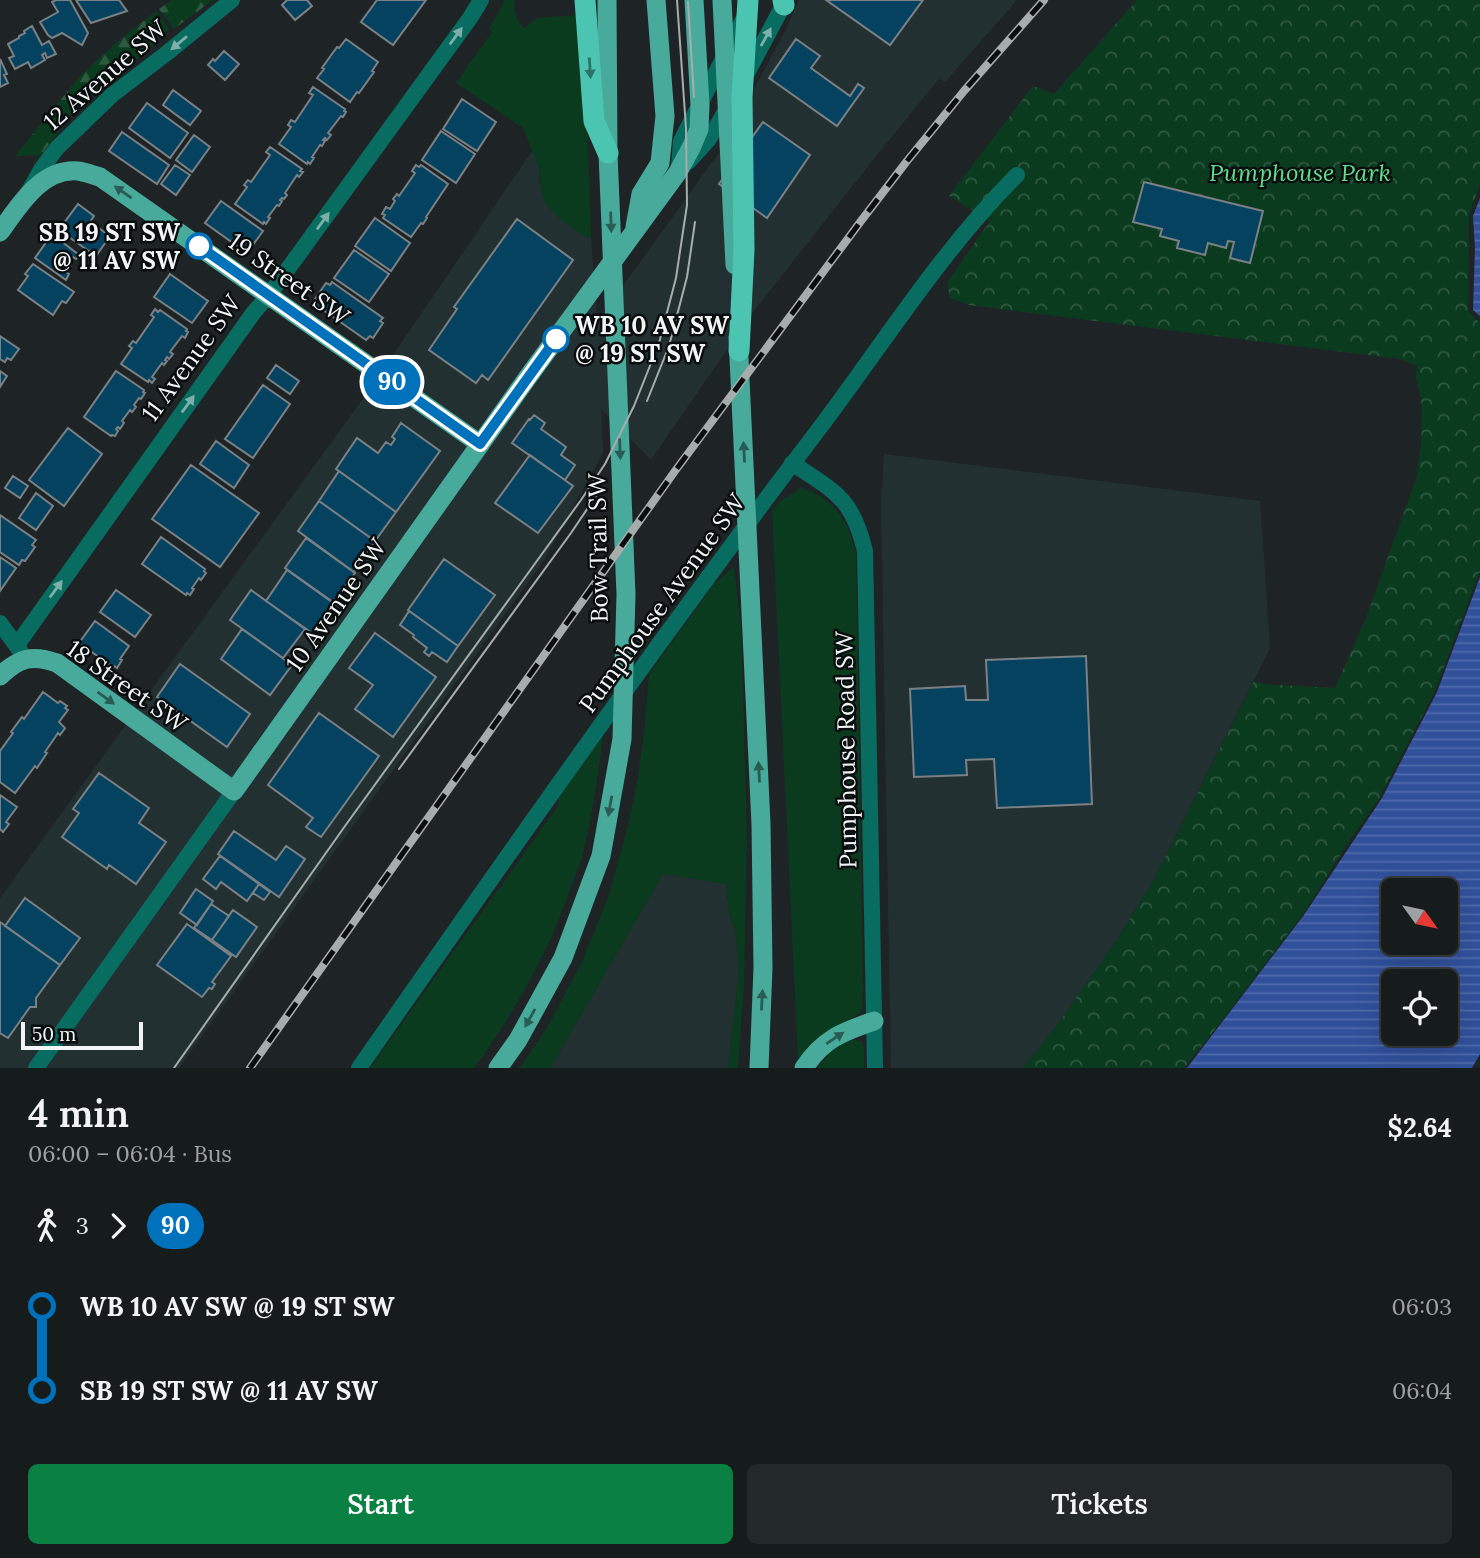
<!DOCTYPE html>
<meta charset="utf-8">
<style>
:root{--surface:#161b1c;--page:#232829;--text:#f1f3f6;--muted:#9ea1a3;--line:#35393b;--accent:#0b8043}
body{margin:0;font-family:Lora,serif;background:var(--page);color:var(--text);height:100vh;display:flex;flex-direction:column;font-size:26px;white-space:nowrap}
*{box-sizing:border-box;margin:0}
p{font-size:23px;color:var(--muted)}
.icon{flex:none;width:38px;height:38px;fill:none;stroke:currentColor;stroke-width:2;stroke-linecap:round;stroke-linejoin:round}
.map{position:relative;height:1068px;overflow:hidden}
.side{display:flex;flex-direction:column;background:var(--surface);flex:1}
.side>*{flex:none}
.badge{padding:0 14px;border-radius:23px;font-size:24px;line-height:46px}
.needle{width:46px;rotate:123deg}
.buttons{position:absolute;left:1381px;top:878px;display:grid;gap:14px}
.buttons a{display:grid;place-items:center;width:77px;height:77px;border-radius:10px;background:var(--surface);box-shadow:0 7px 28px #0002,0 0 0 2px var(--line);font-size:35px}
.scale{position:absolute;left:21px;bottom:18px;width:122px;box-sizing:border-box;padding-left:7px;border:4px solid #f1f5f5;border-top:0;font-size:19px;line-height:24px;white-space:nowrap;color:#f1f5f5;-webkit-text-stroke:5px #0a0d0d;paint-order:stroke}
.map>.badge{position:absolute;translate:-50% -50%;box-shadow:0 0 0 4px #fff}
.legs{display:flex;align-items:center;gap:10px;height:77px;padding:0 28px;font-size:23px}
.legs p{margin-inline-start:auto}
.headline{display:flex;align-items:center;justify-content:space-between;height:119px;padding:0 28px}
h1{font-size:38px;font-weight:600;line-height:52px}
.primary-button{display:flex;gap:14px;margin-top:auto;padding:14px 28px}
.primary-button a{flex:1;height:80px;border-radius:10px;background:var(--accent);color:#fff;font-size:28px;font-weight:600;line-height:80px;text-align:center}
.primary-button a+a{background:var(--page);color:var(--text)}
ul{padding:0 28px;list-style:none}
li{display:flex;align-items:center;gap:24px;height:84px;font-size:26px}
li i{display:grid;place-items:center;width:10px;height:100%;margin:0 9px;background:currentColor}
li i::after{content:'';width:18px;height:18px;margin:-9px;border:5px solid;border-radius:50%;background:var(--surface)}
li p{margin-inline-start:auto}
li:first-child i{background:linear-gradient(#0000 50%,currentColor 0)}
li:last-child i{background:linear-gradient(currentColor 50%,#0000 0)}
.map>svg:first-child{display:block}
</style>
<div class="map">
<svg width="1480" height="1068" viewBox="0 0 1480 1068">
<defs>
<pattern id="forest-firs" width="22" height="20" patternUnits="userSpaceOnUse" patternTransform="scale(1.75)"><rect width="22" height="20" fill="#0b3b1f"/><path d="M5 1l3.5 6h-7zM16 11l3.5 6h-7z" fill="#2f5840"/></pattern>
<pattern id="park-crowns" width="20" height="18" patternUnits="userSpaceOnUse" patternTransform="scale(1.75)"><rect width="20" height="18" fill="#0b3b1f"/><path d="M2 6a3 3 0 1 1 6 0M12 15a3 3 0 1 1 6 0" fill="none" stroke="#2f5840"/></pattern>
<pattern id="water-rules" width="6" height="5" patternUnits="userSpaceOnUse" patternTransform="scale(1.75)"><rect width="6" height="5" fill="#30509a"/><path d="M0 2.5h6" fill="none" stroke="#4e6aa9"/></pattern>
</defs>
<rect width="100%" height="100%" fill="#1e2425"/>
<path fill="#233032" d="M799,0H1017L945,82L939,79L876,156L750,316L651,460L601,409L603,453L544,560L179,1068H0V898L365,396L533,150L539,168V183L587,238L591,236L597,322L721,150L784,33Z
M884,454L1260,501L1270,648L1154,879L1117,939L1060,1021L1023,1068H891L881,502Z
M663,874L726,884L729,912L736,936L739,970L728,1068H550Z"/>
<path fill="#0b3b1f" d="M504,0H515C513,12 516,19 524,28L538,18L578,15C586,89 589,162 591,236L587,238L562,221L549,208L542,196L539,168L523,128L456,83L492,32L489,29L503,4Z
M800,488C833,496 850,523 856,554L863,992L862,1009L860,1013L845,1022L801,1060L798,1059L772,511L780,501L796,492Z
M734,567L741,627L747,833L744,984L738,1068H728L739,970L736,936L729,912L726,884L663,874L550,1068H520L548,1026L582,962L609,895L627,830L638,777L644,733L649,674L714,584Z
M603,733C599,771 593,811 584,849C582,861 576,873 572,884C550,950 515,1012 474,1068H370L499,888L502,887L503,883L558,806L559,796Z
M847,1039L861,1041L864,1048V1068H817L828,1055L826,1054Z"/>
<path fill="url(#forest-firs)" d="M172,0H213L174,29L159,9Z
M156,11L169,29L155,41L156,43L93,94L72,114L41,155L15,156L80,76L115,44Z"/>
<path fill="url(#park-crowns)" d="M1137,0H1480V183L1469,216L1468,311L1480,323V571L1435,691L1380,797L1346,846L1303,914L1213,1032L1184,1068H1023L1060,1021L1117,939L1154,879L1254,681L1263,684L1335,688L1366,618L1416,479L1421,444L1422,405L1416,377L1417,366L1400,359L969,305L950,298L947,283L990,221L949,196L1033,86L1054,94Z"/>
<path fill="url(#water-rules)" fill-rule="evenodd" d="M1480,198V316L1473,310L1475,248L1473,216Z
M1480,577V1054L1472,1068H1187L1304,915L1382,798L1437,692ZM1393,891H1446V943H1393ZM1393,982H1446V1034H1393Z"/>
<path fill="#04425f" stroke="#7b8084" stroke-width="2" d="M56,0H70L88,33L82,45L62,33L52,38L48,35L40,22L58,12L52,2Z
M76,0H119L127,11L91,23Z
M287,0H307L312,6L295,20L282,5Z
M377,0H426L393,45L361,22Z
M826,0H923L890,45Z
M32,26L42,45L49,41L56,54L47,58L45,53L42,55L45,60L31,68L28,62L15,69L9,58L14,56L8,44L19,38V36L25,33L24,31Z
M346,39L378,62L372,71L374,72L359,93L357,92L350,102L317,78L324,69L322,68L337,47L339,48Z
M796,39L820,56L811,68L850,96L858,84L864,88L837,126L769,78Z
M224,51L239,64L225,80L208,65L213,59L215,61Z
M0,59L7,74L4,75L8,83L0,87Z
M313,87L345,109L344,111L346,112L343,117L341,116L328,133L331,135L327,140L325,138L323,140L325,141L322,146L320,145L312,157L314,158L310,164L308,162L307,164L279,144L291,127L288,125L291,120L295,122L313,95L309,93Z
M173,90L201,111L190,125L163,105Z
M462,99L496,122L477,151L443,129Z
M147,103L188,133L170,158L129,128Z
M763,122L810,155L767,218L719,184Z
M441,131L475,154L456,183L422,160Z
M122,132L169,165L157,184L109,151Z
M194,135L210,147L192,172L176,160Z
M270,147L302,169L300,171L303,172L299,177L297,175L285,193L287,195L284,199L282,198L280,200L282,201L279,206L277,205L268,217L270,218L266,224L264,222L263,224L235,204L247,187L244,185L248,180L251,182L270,155L266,152Z
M175,165L190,175L176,195L161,184Z
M416,165L419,167L421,165L448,184L426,217L427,218L423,224L421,223L411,237L383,218L385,215L382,214L386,207L390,209L395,201L393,199L397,194L399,196L415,173L412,171Z
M1144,182L1263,211L1250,263L1230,258L1234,242L1228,241L1226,248L1208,243L1205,255L1177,248L1179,241L1160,236L1162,229L1133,222Z
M221,201L263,231L247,253L205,223Z
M78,204L94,216L90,222L110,236L96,256L66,235L68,232L61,227Z
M375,218L410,243L391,271L355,246Z
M517,219L573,260L488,380L482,375L476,383L429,350L457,309L454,307Z
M52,234L79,255L76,259L73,257L69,264L71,266L66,272L69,274L66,280L35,258Z
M354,250L389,274L369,302L334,278Z
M33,264L74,292L66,303L62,301L53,315L18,290L28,276L25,274Z
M170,274L208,301L192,323L154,297Z
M332,282L383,318L380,321L383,323L373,338L370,336L366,340L316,305L318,301L315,299L326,283L330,285Z
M155,309L158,312L160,310L187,329L186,331L188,332L185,338L182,336L170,352L173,354L169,359L167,357L165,360L167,361L164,365L162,363L152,377L155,379L152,383L149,380L148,382L121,364L132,348L129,346L133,341L136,343L154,317L151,315Z
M0,336L19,349L11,360L7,358L5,362L0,359Z
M276,365L299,381L290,394L267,378Z
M0,371L7,376L0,387Z
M116,371L144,390L143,392L145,393L141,399L139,398L134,405L136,407L132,412L130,410L122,421L124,423L120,429L118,427L116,429L118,431L115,436L112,435L111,436L84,417Z
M263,385L290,404L253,458L225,439Z
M534,415L545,423L541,429L566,447L561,455L575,465L565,480L512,443L529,419L530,420Z
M401,423L440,451L396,512L336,469L357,438L378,453L386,442L391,445L395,439L392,437Z
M68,428L102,454L64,506L29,480Z
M216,441L249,465L234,488L200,464Z
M530,455L573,486L538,533L495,503Z
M191,465L259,513L220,567L152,519Z
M339,471L396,512L375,541L319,501Z
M13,476L28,486L20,498L5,488Z
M36,493L53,506L36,530L19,518Z
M319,501L375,541L354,572L298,531Z
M0,515L36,540L32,545L35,547L25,561L22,560L19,565L0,552Z
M161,537L205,569L204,571L206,573L201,580L199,578L192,588L194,589L190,595L187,593L186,595L142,564Z
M306,538L355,573L333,602L285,568Z
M0,557L16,568L0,591Z
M444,559L495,595L458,646L408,610Z
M287,570L336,605L315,635L266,601Z
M116,590L151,615L135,637L100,612Z
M251,590L305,629L283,658L230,620Z
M409,611L458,646L447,662L432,652L429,656L424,652L427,648L413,637L414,635L400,625Z
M95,621L129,646L120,659L122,660L117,668L114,666L113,667L79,643Z
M242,629L292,665L270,695L221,659Z
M375,633L436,677L393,737L355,709L373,685L349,668Z
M1086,656L1092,804L997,808L994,759L966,760L967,775L914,777L910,689L965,686L966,700H988L986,660Z
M180,664L250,714L227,747L157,697Z
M43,692L58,703L60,701L67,706L65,708L68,710L59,722L65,728L60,735L58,733L45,752L47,753L37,768L35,766L15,793L0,782V751L13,733L11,732L22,717L24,719Z
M319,713L379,756L321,837L306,827L313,818L268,785Z
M99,773L149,808L139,823L166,842L136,884L109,865L107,869L62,837L79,813L73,809Z
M0,795L17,807L6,822L9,824L3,832L0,829Z
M234,831L276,860L286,846L305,859L279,897L218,854Z
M220,856L259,884L247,901L221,882L216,889L203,879Z
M259,884L270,892L264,900L253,893Z
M196,889L213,901L197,925L180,913Z
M25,898L80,938L60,965L5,926Z
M211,904L229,916L212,940L194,928Z
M233,910L257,927L236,957L212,940Z
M0,922L60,965L36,998V1007H30L8,1038L0,1033Z
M187,924L231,956L212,982L215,984L212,989L209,988L202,997L157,965Z"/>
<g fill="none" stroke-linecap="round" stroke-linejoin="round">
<path stroke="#096c60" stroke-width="16" d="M746,75L786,0
M688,162L709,139L728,107
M679,166L681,141L744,18
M29,191L42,168L57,148L112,95L167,53L232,0
M792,463C835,492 852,497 865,551L875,1068
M0,623L21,652
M17,645L254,312L269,295L470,18L481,0
M36,1068L234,791
M359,1068C511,850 664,632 825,421C887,338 943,249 1017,175"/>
<path stroke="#48aa9a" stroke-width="19" d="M722,0L735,265
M635,227L641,194L660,163L665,116L656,0
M0,232C19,206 41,168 78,171C85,172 93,175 100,177L480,444
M738,337L761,824L763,968L759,1068
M0,676C19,658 32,654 57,663L234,791L528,377L678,172L692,146L699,129L700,105L694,0
M498,1068L518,1040L563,958L601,856L622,739L626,594L608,153L607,0
M804,1068C823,1039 842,1032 874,1021"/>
<path stroke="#4bc5b2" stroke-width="21" d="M585,0L594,121L608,153
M783,0L784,5
M739,351L744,250L742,97L748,0"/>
<path stroke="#a7acac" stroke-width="2" d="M688,2L694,97
M647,401L669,346L687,277L695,222
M399,769L571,533L602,487
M174,1068L345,826L581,500L605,464L634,406L659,343L676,278L687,205L686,128L677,0"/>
<g stroke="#a7acac" stroke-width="8">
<path id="rail" d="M250,1068L675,471L861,221L907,161L964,91L1044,0"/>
</g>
<use href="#rail" stroke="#0a0d0d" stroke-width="5" stroke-dasharray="16" stroke-linecap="butt"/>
</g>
<defs><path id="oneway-solid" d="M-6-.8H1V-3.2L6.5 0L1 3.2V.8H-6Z" transform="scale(1.75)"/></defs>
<g fill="#7db0aa">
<use href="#oneway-solid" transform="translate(456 36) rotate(-54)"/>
<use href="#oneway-solid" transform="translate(766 37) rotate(-61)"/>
<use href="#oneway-solid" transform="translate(179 43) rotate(140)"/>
<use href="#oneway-solid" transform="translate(323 221) rotate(-54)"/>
<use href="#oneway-solid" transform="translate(188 404) rotate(-54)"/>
<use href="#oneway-solid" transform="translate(56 589) rotate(-54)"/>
</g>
<use fill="#2e7268" href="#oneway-solid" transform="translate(590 68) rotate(86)"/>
<g fill="#295c54">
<use href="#oneway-solid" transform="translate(123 192) rotate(-145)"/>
<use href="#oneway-solid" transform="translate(611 222) rotate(88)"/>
<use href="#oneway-solid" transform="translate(620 449) rotate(88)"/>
<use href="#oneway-solid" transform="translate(744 452) rotate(-93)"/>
<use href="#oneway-solid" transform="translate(106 698) rotate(36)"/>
<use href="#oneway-solid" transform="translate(759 772) rotate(-93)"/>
<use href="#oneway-solid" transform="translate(610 806) rotate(100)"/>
<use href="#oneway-solid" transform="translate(762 1000) rotate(-87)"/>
<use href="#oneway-solid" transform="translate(530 1018) rotate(119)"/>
<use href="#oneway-solid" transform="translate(835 1038) rotate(-34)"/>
</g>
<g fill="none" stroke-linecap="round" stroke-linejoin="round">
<g stroke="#fff" stroke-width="16">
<path id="line-1" d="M199,246L480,444L556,339"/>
</g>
<use href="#line-1" stroke="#0072bc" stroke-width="10"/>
</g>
<g fill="#fff" stroke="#0072bc" stroke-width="3.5">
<circle cx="199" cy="246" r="12"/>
<circle cx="556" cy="339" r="12"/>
</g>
<g text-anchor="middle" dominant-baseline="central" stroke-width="5" stroke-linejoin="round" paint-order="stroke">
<g font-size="24" fill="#f1f5f5" stroke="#0a0d0d">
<text transform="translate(105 75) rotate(-41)">12 Avenue SW</text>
<text transform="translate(289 279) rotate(35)">19 Street SW</text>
<text transform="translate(191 358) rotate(-54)">11 Avenue SW</text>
<text transform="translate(598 548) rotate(-91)">Bow Trail SW</text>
<text transform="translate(662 603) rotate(-54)">Pumphouse Avenue SW</text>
<text transform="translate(336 605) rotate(-55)">10 Avenue SW</text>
<text transform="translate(127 686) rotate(35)">18 Street SW</text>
<text transform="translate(846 750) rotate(-91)">Pumphouse Road SW</text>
</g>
<g font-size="24" font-style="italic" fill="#60dc8f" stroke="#0a0d0d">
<text x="1300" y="172">Pumphouse Park</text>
</g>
<g font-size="24" font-weight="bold" fill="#f1f5f5" stroke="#0a0d0d" text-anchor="end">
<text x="180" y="232">SB 19 ST SW<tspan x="180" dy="28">@ 11 AV SW</tspan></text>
<text x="575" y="325" text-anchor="start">WB 10 AV SW<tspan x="575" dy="28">@ 19 ST SW</tspan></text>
</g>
</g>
</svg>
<div class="buttons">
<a><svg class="needle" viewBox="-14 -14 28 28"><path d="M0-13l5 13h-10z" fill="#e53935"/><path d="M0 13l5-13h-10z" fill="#9ea1a3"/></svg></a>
<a><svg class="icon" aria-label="locate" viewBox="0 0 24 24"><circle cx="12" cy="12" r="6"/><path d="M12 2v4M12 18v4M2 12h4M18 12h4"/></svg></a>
</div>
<div class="scale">50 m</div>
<b class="badge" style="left:392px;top:382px;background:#0072bc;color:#fff">90</b>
</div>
<section class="side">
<div class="headline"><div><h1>4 min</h1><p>06:00 – 06:04 · Bus</p></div><b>$2.64</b></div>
<div class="legs"><svg class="icon" aria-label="walk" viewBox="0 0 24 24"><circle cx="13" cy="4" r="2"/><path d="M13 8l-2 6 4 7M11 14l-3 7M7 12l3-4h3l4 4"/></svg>3<svg class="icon" aria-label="forward" viewBox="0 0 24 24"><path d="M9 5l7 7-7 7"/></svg><b class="badge" style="background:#0072bc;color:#fff">90</b></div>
<ul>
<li><i style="color:#0072bc"></i><b>WB 10 AV SW @ 19 ST SW</b><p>06:03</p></li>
<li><i style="color:#0072bc"></i><b>SB 19 ST SW @ 11 AV SW</b><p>06:04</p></li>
</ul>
<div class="primary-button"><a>Start</a><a>Tickets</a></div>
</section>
